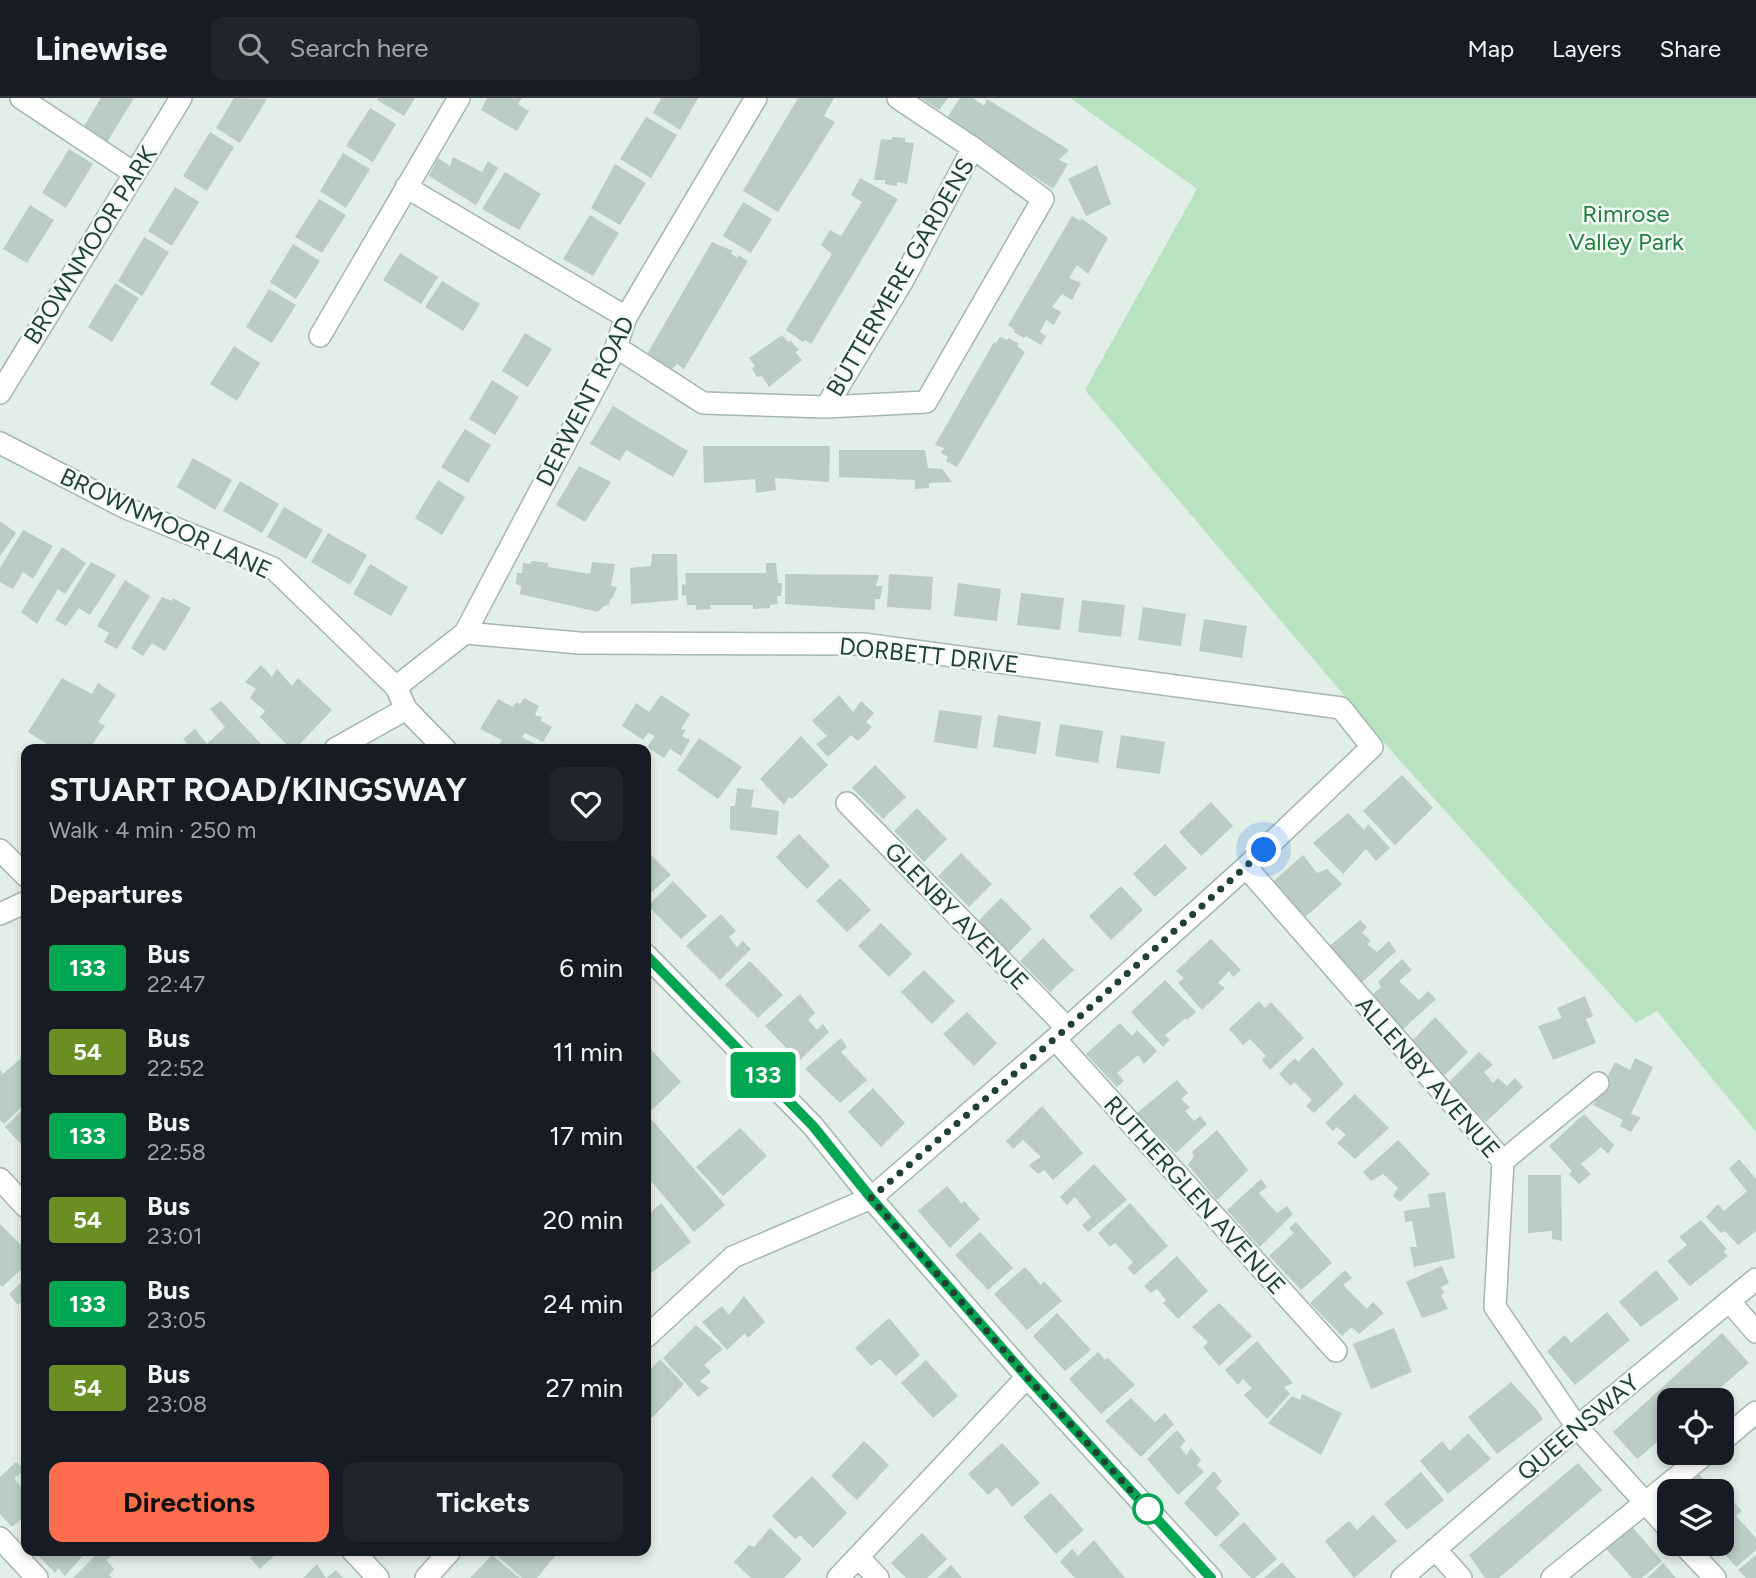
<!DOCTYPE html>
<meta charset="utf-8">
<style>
:root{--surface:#171b24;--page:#20242c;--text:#f1f3f6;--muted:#9ea1a6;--line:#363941;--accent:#ff6d4f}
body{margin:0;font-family:Figtree,sans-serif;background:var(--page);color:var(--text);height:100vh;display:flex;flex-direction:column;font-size:26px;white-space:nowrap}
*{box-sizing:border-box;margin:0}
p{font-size:23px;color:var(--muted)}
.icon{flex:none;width:38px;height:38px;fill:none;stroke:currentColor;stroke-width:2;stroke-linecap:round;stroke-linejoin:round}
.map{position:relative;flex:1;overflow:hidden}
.side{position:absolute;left:21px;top:646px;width:630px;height:812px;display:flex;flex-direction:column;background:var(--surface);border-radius:14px;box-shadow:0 4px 10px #0003}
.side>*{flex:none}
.badge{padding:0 14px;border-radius:5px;font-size:24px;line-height:46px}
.fabs{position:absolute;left:1657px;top:1290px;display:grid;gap:14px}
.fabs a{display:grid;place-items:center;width:77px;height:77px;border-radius:14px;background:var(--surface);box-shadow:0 4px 10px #0003;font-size:35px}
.you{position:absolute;width:35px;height:35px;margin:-18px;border:5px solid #fff;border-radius:50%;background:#1a73e8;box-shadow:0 0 0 10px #1a73e833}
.map>.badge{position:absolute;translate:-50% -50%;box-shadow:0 0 0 4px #fff}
h2{padding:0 28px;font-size:26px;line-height:63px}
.round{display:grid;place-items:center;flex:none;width:74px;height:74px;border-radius:14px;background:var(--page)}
.summary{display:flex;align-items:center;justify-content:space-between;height:119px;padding:0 28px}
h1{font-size:33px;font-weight:700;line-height:52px}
.cta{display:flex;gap:14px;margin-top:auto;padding:14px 28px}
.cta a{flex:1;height:80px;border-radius:14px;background:var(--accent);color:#111;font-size:28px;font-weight:700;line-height:80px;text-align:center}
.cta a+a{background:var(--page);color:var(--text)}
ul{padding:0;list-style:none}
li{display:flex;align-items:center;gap:21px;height:84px;padding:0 28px}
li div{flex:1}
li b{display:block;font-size:26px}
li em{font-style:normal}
li .badge{min-width:77px;font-weight:700;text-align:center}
header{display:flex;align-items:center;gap:42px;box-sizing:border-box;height:98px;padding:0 35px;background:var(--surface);border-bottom:2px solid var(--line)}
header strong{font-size:33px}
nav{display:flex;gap:38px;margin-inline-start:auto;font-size:24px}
.search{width:490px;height:63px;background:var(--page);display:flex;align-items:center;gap:18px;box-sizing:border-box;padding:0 24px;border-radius:14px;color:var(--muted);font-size:26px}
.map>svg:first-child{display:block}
</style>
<header>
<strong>Linewise</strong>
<div class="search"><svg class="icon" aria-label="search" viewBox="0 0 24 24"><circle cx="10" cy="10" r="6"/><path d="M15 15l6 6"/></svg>Search here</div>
<nav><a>Map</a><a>Layers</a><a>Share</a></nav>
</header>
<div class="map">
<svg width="1756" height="1480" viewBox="0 0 1756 1480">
<rect width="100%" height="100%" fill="#e2eee8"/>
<path fill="#b9e2c0" d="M1070,0H1756V1034L1657,913L1636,925L1394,656L1085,292L1197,91Z"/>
<path fill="#baccc3" d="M101,0H134L107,44L83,30Z
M234,0L267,1L240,45L216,30Z
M378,0H415L404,18L377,2Z
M487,0H522L518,6L529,13L517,33L481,12Z
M661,0H698L680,32L653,15Z
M798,0H834L824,18L835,24L778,114L743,93Z
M921,0H948L939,12Z
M960,0H973L984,8L987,1L1069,52L1059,62L1068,66L1053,91L946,21Z
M370,10L396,26L373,64L346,48Z
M646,19L677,37L651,80L620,61Z
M210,34L234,49L207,93L183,78Z
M892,39L905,40V44L914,45L907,86L897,84V88L885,86V82H874L881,41L892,42Z
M69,51L93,66L66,110L42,95Z
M343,55L370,71L346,110L320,93Z
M453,59L482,74L488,63L498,70L476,107L429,78L438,60L450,68Z
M615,66L646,85L620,127L591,110Z
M1097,67L1111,106L1086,118L1068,81Z
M505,74L541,96L519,132L482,111Z
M860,80L898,101L811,246L805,242L803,244L786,232L832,156L821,147L830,132L841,138L862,104L851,97Z
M175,89L199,104L172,148L148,133Z
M319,101L346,117L322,155L295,139Z
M743,104L772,121L751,155L723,138Z
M30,107L54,122L27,165L3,151Z
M590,117L619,135L593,178L563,161Z
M1072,118L1080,123L1081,120L1108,140L1088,176L1077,167L1069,180L1081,185L1072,202L1062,196L1052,209L1061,214L1054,227L1046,222L1040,234L1046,238L1041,247L1026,238L1024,240L1014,234L1015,232L1008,227Z
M144,139L169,154L142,198L118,183Z
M712,144L733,153L731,155L737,160L738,157L748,163L684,271L677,266L672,271L647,256Z
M293,146L320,163L296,201L270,184Z
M400,155L438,179L421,206L383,182Z
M442,183L480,206L463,233L425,209Z
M115,185L139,200L112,244L88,229Z
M269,191L296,207L272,245L246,229Z
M525,235L552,251L528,289L502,273Z
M782,237L788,244L791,243L799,252L795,254L802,262L769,289L762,278L757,279L752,271L755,268L749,260Z
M1000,239L1007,242L1009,240L1019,246L1017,248L1025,254L957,369L946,363L948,359L941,355L944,350L935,347L994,244L996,245Z
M234,248L260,265L237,303L210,286Z
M492,282L519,299L495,337L469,321Z
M613,308L688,353L673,379L626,352L620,363L590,346Z
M465,331L491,347L468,385L441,369Z
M703,348H830L829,384L775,380L776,392L756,395L755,381L704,385Z
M839,352H925L928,370L942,371L952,384L929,385V390L915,391V382L839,379Z
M193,360L232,382L215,412L177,389Z
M579,368L611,384L585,424L556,407Z
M438,382L465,399L442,437L415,420Z
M240,383L279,406L262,435L223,413Z
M284,409L323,432L306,461L267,439Z
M0,423L16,435L0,458Z
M23,432L53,448L33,481L23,474L13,491L0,484V470Z
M328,435L367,457L350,487L311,464Z
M62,449L86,465L65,496L58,491L37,526L21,514Z
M652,456H677L678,502L631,506L630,470L651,468Z
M532,463L548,465V469L590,476L592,464L615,466L611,488L617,489L612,501H610L609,507L604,508L598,514L520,496L521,488L516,486L517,475H522L523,465L530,466Z
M91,464L116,477L90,517L79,510L66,528L55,522Z
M766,465H776L778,485H782L781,498H777L778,506L770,507V510L753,511V507H710L711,511L696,512V507H687L686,497L682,498V486L686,487L685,475H766Z
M370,466L408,489L391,518L353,496Z
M785,476L879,477L876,488H883L880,501H875V512L785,506Z
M889,476L933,479L931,512L887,509Z
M125,482L150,498L117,551L104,544L109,535L97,528Z
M958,485L1001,491L997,523L954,518Z
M1021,495L1064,500L1060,532L1017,527Z
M162,499L172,503L173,500L191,510L165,553L152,545L143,558L131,550Z
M1082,502L1125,507L1121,539L1078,534Z
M1143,509L1186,516L1181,548L1138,542Z
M1204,521L1247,528L1242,560L1199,553Z
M261,567L272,579L277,571L292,588L298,580L332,612L295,651H291L260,619L265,613L250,600L256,591L245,584Z
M62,580L92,596L98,585L116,597L98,624L105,628L89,651H55L28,634Z
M661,597L690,616L681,631L686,632L682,638L690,642L681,658L670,651L664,660L647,649L655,638L648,635L643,642L622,628L636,605L649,614Z
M839,597L853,614L861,603L874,615L866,624L872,629L858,643L851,637L828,659L816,646L827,638L812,623Z
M524,600L539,608L535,617L542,619L541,623L552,629L543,644L525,635L522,639L535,646L533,651H497L502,642L480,631L498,601L513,609L516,604L520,606Z
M221,603L262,647L258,651H192L183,641L195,631L207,646L225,629L210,611Z
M939,612L982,618L977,651L934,644Z
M998,617L1041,624L1036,656L993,649Z
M1060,626L1103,633L1098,665L1055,658Z
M1121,637L1165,644L1160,676L1116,670Z
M801,638L828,667L792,701L789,699L784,707L760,681Z
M699,640L742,669L718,701L677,672Z
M875,667L906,699L883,721L852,690Z
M1402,677L1433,710L1395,747L1363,713Z
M737,690L754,692L751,709L779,713L777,737L730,732V708H735Z
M1211,704L1233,728L1201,758L1179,734Z
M917,710L947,741L924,764L894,733Z
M1348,715L1364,732L1368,726L1390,750L1376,763L1366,751L1343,776L1313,745Z
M799,736L830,768L807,791L776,759Z
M1165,746L1187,770L1155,799L1133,776Z
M646,752L671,777L646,799Z
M961,755L992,786L969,809L938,778Z
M1303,757L1317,775L1327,771L1342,786L1301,823L1268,788Z
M840,780L871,812L847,834L816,803Z
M673,783L707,818L681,841L648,808Z
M1121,788L1143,812L1111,842L1089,818Z
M1001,800L1032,831L1009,854L978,823Z
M721,816L736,833L729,839L737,849L743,843L751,851L720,882L686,848Z
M1360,822L1367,829L1362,835L1371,843L1367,846L1377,854L1389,843L1396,853L1358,888L1326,851Z
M881,825L912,856L889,879L858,848Z
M1043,840L1074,872L1050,894L1020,863Z
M1211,841L1241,872L1233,879L1229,873L1218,885L1225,890L1202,912L1178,885L1184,880L1176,873Z
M1402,861L1412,872L1399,883L1419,902L1428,893L1436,901L1402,932L1370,899L1381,889L1378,884Z
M750,863L783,897L758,920L725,887Z
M924,872L955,903L932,926L901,894Z
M1165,882L1196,914L1187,922L1186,920L1165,937L1170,942L1163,949L1131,914Z
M800,896L815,915L808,922L817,932L823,926L829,934L799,963L765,928Z
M1585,898L1593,918L1586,921L1596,945L1553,962L1538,928L1562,920L1557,910Z
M1259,903L1265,910L1271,904L1304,940L1270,972L1262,962L1266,958L1250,941L1243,947L1229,931Z
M967,914L997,945L974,968L943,936Z
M1435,919L1468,954L1442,980L1411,944Z
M1120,925L1132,938L1137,932L1157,953L1144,966L1138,957L1117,975L1124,983L1117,989L1086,956Z
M841,940L847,949L841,954L867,982L840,1005L805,971Z
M646,946L681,984L652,1012L646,1005Z
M1313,949L1344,986L1314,1015L1306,1008L1312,1002L1294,984L1291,988L1279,976L1295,960L1298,964Z
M1479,954L1493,967L1484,974L1493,985L1498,980L1507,988L1515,980L1523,989L1486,1024L1449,984Z
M26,956V994L24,996L26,1000V1005L4,1026L0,1022V972L3,976Z
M1635,960L1653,969L1631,1016L1641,1019L1631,1034L1620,1028L1623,1022L1593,1007L1615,964L1630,972Z
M1177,982L1188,995L1181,1001L1190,1009L1185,1013L1194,1023L1200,1018L1207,1026L1176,1055L1137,1015Z
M873,990L905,1025L881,1049L848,1014Z
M1355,996L1389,1030L1355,1061L1337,1045L1346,1037L1337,1029L1333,1033L1325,1025Z
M26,1008V1051L5,1029Z
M1042,1008L1083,1055L1053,1082L1044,1072L1038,1076L1029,1067L1041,1059L1023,1042L1013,1051L1006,1043Z
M646,1015L725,1107L694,1134L646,1077Z
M1584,1016L1614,1047L1608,1056L1601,1049L1581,1066L1591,1076L1579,1086L1569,1076L1572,1073L1549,1048Z
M740,1030L767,1058L723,1098L696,1069Z
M1217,1032L1248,1072L1217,1102L1188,1067L1194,1058L1192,1054Z
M1398,1042L1430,1076L1400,1104L1393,1098L1398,1090L1383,1076L1371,1083L1363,1074Z
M1739,1061L1756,1081V1133L1738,1147L1725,1133L1721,1135L1706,1119L1718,1106L1724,1113L1747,1093L1729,1071Z
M1094,1066L1127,1102L1088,1134L1082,1127L1091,1119L1075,1099L1067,1107L1060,1099Z
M1528,1077H1561L1562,1143L1552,1141V1133L1528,1135Z
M1261,1081L1267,1089L1259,1095L1277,1115L1287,1108L1293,1116L1260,1149L1227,1112Z
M947,1088L962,1106L964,1103L980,1121L950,1150L918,1113Z
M1445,1094L1455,1160L1414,1169L1410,1149H1417L1412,1123L1405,1124L1404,1113L1430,1109L1428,1096Z
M661,1105L691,1144L646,1179V1119Z
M1130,1105L1168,1148L1134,1177L1127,1170L1133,1164L1115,1145L1110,1149L1098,1135Z
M1701,1122L1726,1150L1724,1154L1728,1158L1690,1188L1667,1163L1687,1147L1679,1139Z
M1296,1124L1332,1165L1301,1192L1269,1158L1294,1135L1289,1130Z
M0,1126L26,1152V1167L2,1189L0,1187Z
M980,1134L1013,1170L988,1192L955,1157Z
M1177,1158L1208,1193L1178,1221L1163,1205L1166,1202L1157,1191L1151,1195L1144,1188Z
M1442,1168L1449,1185L1441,1189L1444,1195L1441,1197L1448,1211L1422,1220L1406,1184Z
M1025,1169L1041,1187L1044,1183L1062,1203L1027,1232L994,1196Z
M1345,1172L1352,1180L1343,1187L1367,1211L1373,1204L1384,1215L1359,1236L1352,1229L1342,1238L1310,1205Z
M1656,1172L1679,1201L1641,1229L1619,1204Z
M26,1180V1205L23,1202L18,1207L9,1196Z
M744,1198L765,1224L748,1240L745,1235L727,1252L702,1224L722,1208L729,1217Z
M1219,1205L1252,1238L1219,1268L1203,1249L1208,1244L1192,1229Z
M1607,1214L1630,1242L1575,1287L1547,1253L1565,1237L1571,1245Z
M1057,1215L1091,1252L1065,1273L1033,1238Z
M889,1220L920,1257L896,1278L880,1261L871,1268L855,1250Z
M696,1227L723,1251L704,1267L711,1274L700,1283L709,1290L698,1299L663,1260Z
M1394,1230L1412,1274L1371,1291L1353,1246Z
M1722,1235L1749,1265L1706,1302H1670V1333L1637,1361L1613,1334Z
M1257,1243L1293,1285L1284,1289L1290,1296L1267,1321L1244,1297L1252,1290L1243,1281L1238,1287L1225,1272Z
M1098,1254L1105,1262L1108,1260L1135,1287L1101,1316L1069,1281Z
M660,1261L684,1286L652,1320L646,1315V1277Z
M926,1262L958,1298L933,1320L901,1285Z
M1511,1284L1537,1312L1543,1321L1497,1356L1468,1319Z
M1302,1296L1342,1315L1321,1357L1268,1325L1292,1298L1300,1302Z
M1131,1300L1155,1324L1165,1315L1174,1326L1141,1359L1105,1323Z
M1177,1332L1186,1343L1180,1349L1186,1357L1191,1350L1201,1362L1197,1367L1204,1374L1178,1397L1147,1361Z
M1468,1335L1491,1361L1448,1396L1420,1363L1442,1343L1450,1353Z
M864,1343L889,1367L857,1402L831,1378Z
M1002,1345L1040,1385L1012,1409L997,1389L988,1397L968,1376Z
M16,1364L25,1372L14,1380L26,1395V1417L12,1429L0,1416V1379Z
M1578,1365L1602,1392L1499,1480H1485L1469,1457Z
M1693,1369L1714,1393H1671Z
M1214,1373L1222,1383L1216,1390L1240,1416L1216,1439L1184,1405Z
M1421,1374L1444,1402L1407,1432L1384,1406Z
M812,1378L847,1415L813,1450L800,1437L795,1441L772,1418Z
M1051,1395L1084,1432L1056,1456L1023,1419Z
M1735,1405L1742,1413L1736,1418L1756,1440V1452L1736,1469L1716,1446H1722V1415Z
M1373,1417L1397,1443L1354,1480L1325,1443L1349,1423L1357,1432Z
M1244,1424L1277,1461L1255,1480H1251L1219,1447Z
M1628,1424L1662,1463L1642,1480H1632L1602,1446Z
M770,1430L802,1461L784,1480H751L734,1464L749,1447L754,1449Z
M922,1435L947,1461L927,1480H906L891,1465Z
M1094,1442L1125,1480H1075L1060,1464L1072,1451L1078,1458Z
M33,1452H88L65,1478L58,1470L55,1475Z
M101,1452L111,1459L106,1462L114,1471L109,1477L112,1480H73Z
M259,1452H280L260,1471L250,1460Z
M496,1452H560L537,1480H522L494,1455Z
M492,1457L520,1480H470Z
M1756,1457V1480H1746L1738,1472Z
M1282,1464L1296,1480H1264Z
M1663,1465L1676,1480H1647Z
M317,1466L326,1480L336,1472L343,1480H303Z
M951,1467L962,1480H937Z"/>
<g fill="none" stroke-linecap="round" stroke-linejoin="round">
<g stroke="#a4b7af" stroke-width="24">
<path id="minor" d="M21,0L134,75
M406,89L626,219
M320,238L459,0
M616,249L703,305L826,309L926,304L1043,101L973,50L898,0
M0,295L181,0
M826,309L902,184L973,50
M0,345L126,410L273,470L396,589L406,611L445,651
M465,535L579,545L863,546L1341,610L1372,649L1246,769L1055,941L871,1100L733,1159L646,1239
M396,589L465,535L616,249L626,219L756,0
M335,651L406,611
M847,705L1067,930
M0,752L26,778
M1246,769L1503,1063L1495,1209L1577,1329L1670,1432
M0,816L26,804
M646,857L813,1028L871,1100L1027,1279L1211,1480
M1055,941L1336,1253
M1503,1063L1598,985
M0,1081L26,1109
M1730,1204L1756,1234
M1722,1343L1756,1314
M0,1440L37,1480
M1683,1446L1715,1480
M1435,1451L1461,1480
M352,1452L378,1480
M858,1459L878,1480
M426,1480L451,1452
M838,1480L1027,1279
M1402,1480L1577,1329L1756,1181
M1552,1480L1708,1354"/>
</g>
<use href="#minor" stroke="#fff" stroke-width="21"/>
</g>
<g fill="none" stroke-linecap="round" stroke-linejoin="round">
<g stroke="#fff" stroke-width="16">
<path id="line" d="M646,857L813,1028L871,1100L1027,1279L1211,1480"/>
</g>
<use href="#line" stroke="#00a651" stroke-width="10"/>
<path stroke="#204236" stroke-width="7" stroke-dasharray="0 12.6" d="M1148,1411L1156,1420L1027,1279L871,1100L1067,930L1264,752"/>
</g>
<circle fill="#fff" stroke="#00a651" stroke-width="3.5" cx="1148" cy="1411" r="14"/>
<g text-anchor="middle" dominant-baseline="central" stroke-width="5" stroke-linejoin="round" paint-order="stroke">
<g font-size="24" fill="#257e40" stroke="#f3faf6">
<text x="1626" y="115">Rimrose<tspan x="1626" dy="28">Valley Park</tspan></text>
</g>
<g font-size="24" fill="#204236" stroke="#f3faf6">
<text transform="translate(90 147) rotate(-58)">BROWNMOOR PARK</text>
<text transform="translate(900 179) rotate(-60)">BUTTERMERE GARDENS</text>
<text transform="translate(585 303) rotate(-63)">DERWENT ROAD</text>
<text transform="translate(166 425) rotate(25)">BROWNMOOR LANE</text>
<text transform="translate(929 557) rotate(6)">DORBETT DRIVE</text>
<text transform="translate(957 818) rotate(46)">GLENBY AVENUE</text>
<text transform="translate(1428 979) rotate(49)">ALLENBY AVENUE</text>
<text transform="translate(1195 1097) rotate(48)">RUTHERGLEN AVENUE</text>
<text transform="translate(1578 1329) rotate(-40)">QUEENSWAY</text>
</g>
</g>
</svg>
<div class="fabs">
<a><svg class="icon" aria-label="locate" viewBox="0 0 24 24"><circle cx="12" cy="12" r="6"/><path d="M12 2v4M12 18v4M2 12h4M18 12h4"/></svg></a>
<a><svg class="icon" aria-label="layers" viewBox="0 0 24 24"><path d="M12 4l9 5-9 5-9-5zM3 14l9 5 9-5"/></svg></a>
</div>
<div class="you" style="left:1264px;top:752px"></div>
<b class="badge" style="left:763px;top:977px;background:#00a651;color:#fff">133</b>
<section class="side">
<div class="summary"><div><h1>STUART ROAD/KINGSWAY</h1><p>Walk · 4 min · 250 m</p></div><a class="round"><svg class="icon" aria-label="heart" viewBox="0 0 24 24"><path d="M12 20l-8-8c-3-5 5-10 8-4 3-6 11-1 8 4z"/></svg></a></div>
<h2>Departures</h2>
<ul>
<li><span class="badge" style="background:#00a651;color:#fff">133</span><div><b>Bus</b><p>22:47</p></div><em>6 min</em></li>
<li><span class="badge" style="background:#6b8e23;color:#fff">54</span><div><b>Bus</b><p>22:52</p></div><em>11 min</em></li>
<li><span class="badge" style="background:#00a651;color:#fff">133</span><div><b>Bus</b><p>22:58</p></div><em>17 min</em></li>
<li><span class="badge" style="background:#6b8e23;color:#fff">54</span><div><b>Bus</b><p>23:01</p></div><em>20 min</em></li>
<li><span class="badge" style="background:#00a651;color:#fff">133</span><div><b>Bus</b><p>23:05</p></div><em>24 min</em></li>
<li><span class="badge" style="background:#6b8e23;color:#fff">54</span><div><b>Bus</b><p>23:08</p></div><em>27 min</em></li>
</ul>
<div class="cta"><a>Directions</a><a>Tickets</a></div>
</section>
</div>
